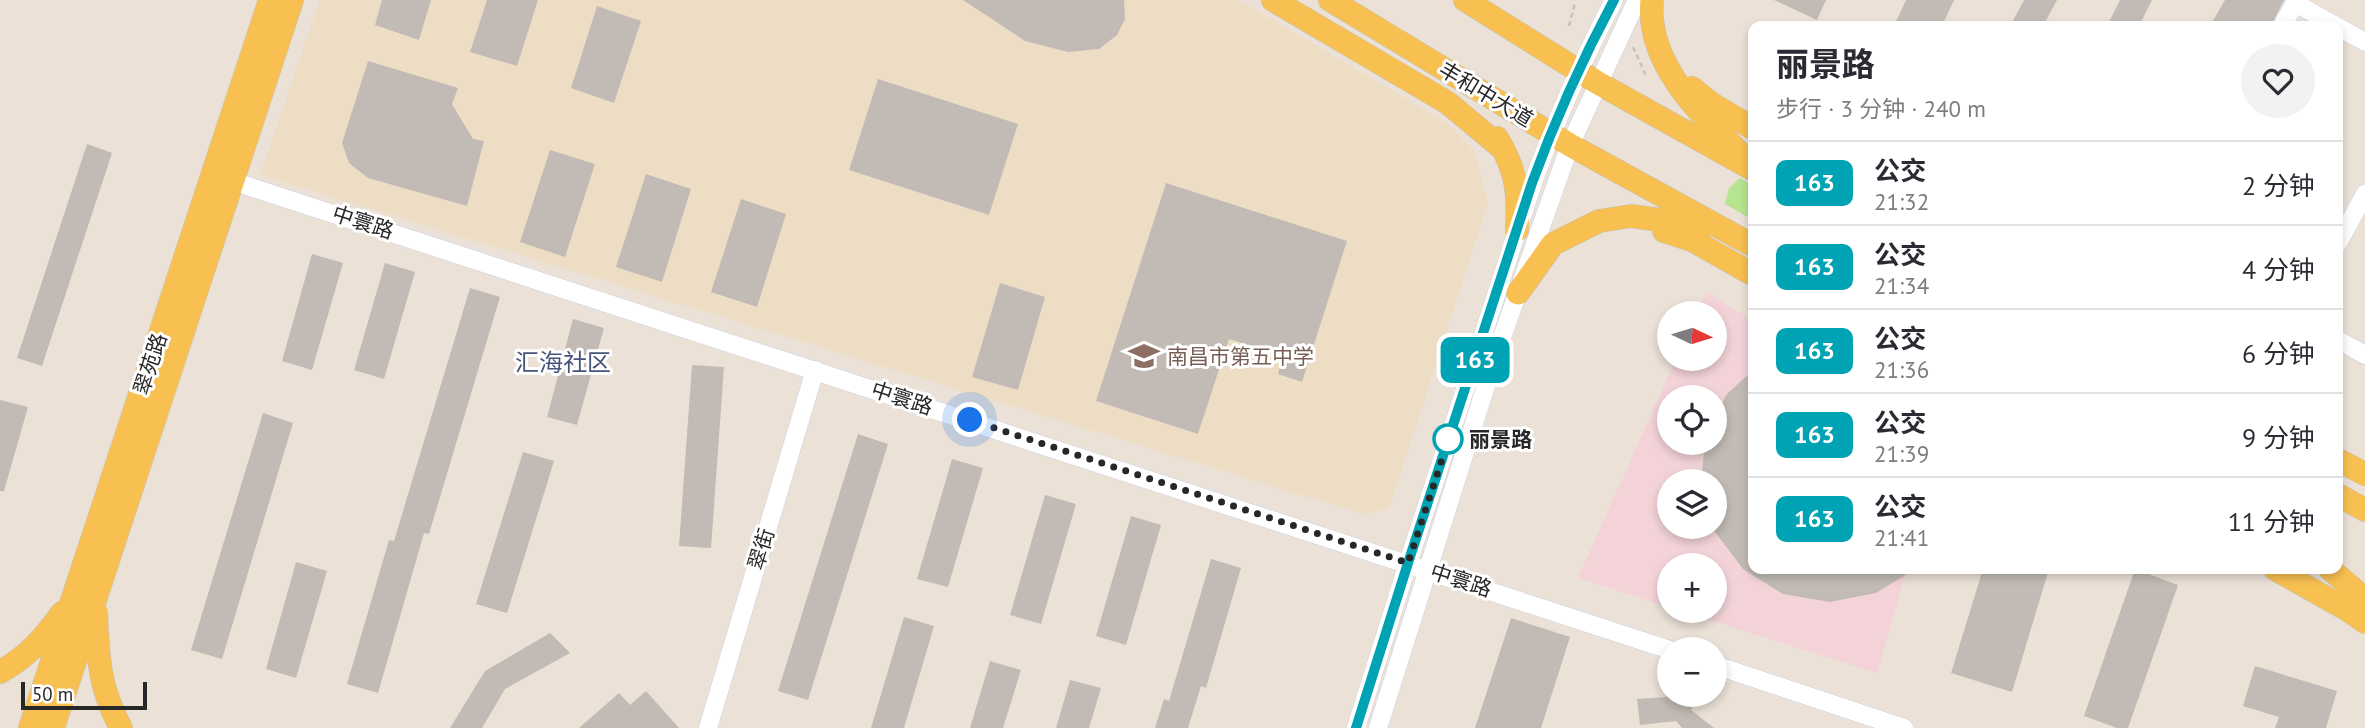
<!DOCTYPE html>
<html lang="zh">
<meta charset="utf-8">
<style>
:root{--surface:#fff;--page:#f2f2f3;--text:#2b2b33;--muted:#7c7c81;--line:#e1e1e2}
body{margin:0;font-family:"PT Sans","Noto Sans SC",sans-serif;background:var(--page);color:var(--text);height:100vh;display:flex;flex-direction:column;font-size:26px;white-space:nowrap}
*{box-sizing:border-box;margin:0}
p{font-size:23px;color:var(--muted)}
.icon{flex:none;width:38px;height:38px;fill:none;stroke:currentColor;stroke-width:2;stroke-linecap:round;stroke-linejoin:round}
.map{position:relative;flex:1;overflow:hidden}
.panel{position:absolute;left:1748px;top:21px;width:595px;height:553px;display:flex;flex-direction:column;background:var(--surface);border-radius:14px;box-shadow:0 4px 10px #0003}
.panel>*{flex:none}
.badge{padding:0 14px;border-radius:10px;font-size:24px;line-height:46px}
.needle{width:46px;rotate:94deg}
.controls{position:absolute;left:1657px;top:301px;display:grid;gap:14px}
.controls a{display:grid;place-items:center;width:70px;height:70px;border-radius:50%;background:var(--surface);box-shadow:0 4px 10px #0003;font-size:35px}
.scale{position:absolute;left:21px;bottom:18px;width:126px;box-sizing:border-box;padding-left:7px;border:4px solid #272727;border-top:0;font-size:19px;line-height:24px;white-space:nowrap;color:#272727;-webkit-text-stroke:5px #fff;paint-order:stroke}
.you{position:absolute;width:35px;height:35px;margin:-18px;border:5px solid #fff;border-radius:50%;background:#1a73e8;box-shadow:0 0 0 10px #1a73e833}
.map>.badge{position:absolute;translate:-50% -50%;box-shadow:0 0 0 4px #fff}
.round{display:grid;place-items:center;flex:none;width:74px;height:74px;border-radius:37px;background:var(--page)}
.headline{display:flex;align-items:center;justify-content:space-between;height:119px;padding:0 28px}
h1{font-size:33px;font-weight:700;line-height:52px}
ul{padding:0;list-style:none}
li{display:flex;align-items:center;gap:21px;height:84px;padding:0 28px;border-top:2px solid var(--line)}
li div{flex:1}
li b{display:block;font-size:26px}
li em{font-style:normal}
li .badge{min-width:77px;font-weight:700;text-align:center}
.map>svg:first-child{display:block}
</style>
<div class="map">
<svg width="2365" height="728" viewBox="0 0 2365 728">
<rect width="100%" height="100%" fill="#ebe1d7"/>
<path fill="#eeddc5" d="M320,0H1239L1447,123L1474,151L1488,203L1389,509L1363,514L260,175Z"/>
<path fill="#f3d3d8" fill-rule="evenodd" d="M1706,292L1753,320L1754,569H1907L1877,673L1681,611H1715V565H1670L1669,607L1578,578L1676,359H1715V313H1697ZM1670,397H1715V443H1670ZM1670,481H1715V527H1670Z"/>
<path fill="#b6e590" d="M1740,178L1753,186V220L1725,204L1729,188Z"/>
<path fill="#c2bbb5" d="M382,0H431L419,40L375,25Z
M487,0H538L517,66L470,52Z
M963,0H1124L1125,19L1117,35L1099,49L1068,52L1025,41Z
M1774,0H1826L1817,20Z
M1906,0H1954L1942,26H1894Z
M2024,0H2057L2043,26H2010Z
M2120,0H2152L2139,26H2107Z
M2225,0H2284L2271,26H2210Z
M597,6L641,21L614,103L571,88Z
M368,61L458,88L452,104L473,139L484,141L467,206L368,178L349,163L342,143Z
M878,79L1018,124L989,215L849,170Z
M87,144L112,153L42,366L17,358Z
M550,150L595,164L565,257L520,242Z
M646,174L691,189L662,282L616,267Z
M1166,183L1347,241L1302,382L1278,374L1283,356L1229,339L1198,434L1096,401Z
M741,199L786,214L757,307L711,292Z
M312,254L343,263L312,370L282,361Z
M385,263L415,272L384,379L354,370Z
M1000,283L1045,297L1018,390L972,377Z
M470,288L500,297L429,534L424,533L378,693L347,684L389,540L394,541Z
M573,319L604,328L577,425L547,417Z
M692,365L724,367L711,548L679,546Z
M1754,369V569H1915L1876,593L1830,602L1783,594L1743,569L1715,532V481H1701L1705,443H1715V417L1726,395Z
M0,400L28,407L4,491H0Z
M263,413L293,423L222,659L191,650Z
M858,434L888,444L808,700L778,691Z
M523,452L554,461L507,613L476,604Z
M952,459L983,468L948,587L917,579Z
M1045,495L1076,504L1041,624L1010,615Z
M1131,516L1161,525L1126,645L1096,636Z
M1211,559L1241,568L1206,688L1201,686L1188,728H1155L1164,699L1169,701Z
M296,562L327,571L296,678L266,669Z
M1983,569H2049L2012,692L1951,673Z
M2135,569L2178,585L2128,728H2117L2084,716Z
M904,617L934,626L904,728H871Z
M1511,618L1570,637L1541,728H1475Z
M550,633L570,653L505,689L482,728H450L485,671Z
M990,661L1021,670L1003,728H970Z
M2255,666L2337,691L2326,728H2275L2279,717L2243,706Z
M1070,680L1101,688L1089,728H1056Z
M646,691L679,728H579L619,693L630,705Z
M1666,695H1697L1691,710L1714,728H1682L1676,721L1640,725L1637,699L1666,697Z"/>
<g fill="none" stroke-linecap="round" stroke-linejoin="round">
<g stroke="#cdd3e2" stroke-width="19">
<path id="minor" d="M2282,26L2295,3L2336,26
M2338,27L2365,42
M223,178L1670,650
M2338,243L2365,194
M2338,340L2365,355
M1715,665L1904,728
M708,728L815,370
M1356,728L1408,563L1533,183C1555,120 1583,60 1614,0
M1378,728L1495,357L1570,145L1637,0"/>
</g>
<g stroke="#c3c3c3" stroke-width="24">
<path id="major" d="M1273,0L1448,103L1503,149
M1330,0L1570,145L1754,246
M1465,0L1598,83L1754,170
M1652,0C1646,62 1698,112 1739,152
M1692,88L1712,104L1754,129
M1497,138C1517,171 1519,193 1517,230
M1664,231L1692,240L1754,275
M1518,293L1553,244L1599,221L1631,216L1704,226
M2338,460L2365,474
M2338,495L2365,510
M2275,569L2348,610L2365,622
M2330,569L2365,599
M96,613C98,657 99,688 121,728
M0,672C27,657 44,638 62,613
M30,728L270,0
M53,728L292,0"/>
</g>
<path stroke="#c3c3c3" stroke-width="2.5" stroke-dasharray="5 3.5" stroke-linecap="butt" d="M1569,26L1575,3
M1633,47L1646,76"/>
<use href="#minor" stroke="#fff" stroke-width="18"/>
<use href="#major" stroke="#f7c050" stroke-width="23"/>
</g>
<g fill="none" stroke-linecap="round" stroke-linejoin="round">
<g stroke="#fff" stroke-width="16">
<path id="line" d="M1356,728L1408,563L1532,183C1555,120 1582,60 1614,0"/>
</g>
<use href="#line" stroke="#00a3b4" stroke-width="10"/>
<path stroke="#272727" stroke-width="7" stroke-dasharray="0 12.6" d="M970,420L1408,563L1450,435L1448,439"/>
</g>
<defs>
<g id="school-bare" transform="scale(2.415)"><path d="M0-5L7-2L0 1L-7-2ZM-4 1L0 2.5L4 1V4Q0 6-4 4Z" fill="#8d6e63" stroke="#fff" stroke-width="2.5" paint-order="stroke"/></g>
</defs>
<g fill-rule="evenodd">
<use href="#school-bare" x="1144" y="356"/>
</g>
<circle fill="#fff" stroke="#00a3b4" stroke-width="3.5" cx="1448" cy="439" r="14"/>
<g text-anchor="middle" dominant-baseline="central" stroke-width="6" stroke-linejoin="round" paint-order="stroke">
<g font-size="21" fill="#272727" stroke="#fff">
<text transform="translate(1486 94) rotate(31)">丰和中大道</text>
<text transform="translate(363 222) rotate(18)">中寰路</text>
<text transform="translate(150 364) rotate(-72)">翠苑路</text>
<text transform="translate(902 398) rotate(18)">中寰路</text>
<text transform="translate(761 549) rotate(-73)">翠街</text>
<text transform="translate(1461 580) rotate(18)">中寰路</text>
</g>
<g font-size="21" fill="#785e54" stroke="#fff" text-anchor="start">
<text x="1167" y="356">南昌市第五中学</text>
</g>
<g font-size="21" font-weight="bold" fill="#272727" stroke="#fff" text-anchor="start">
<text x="1469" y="439">丽景路</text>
</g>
<g font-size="24" fill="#46547a" stroke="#fff">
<text x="563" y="362">汇海社区</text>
</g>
</g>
</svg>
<div class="controls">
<a><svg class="needle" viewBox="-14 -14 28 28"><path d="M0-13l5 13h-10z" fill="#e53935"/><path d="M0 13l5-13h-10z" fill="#7c7c81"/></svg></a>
<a><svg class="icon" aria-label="locate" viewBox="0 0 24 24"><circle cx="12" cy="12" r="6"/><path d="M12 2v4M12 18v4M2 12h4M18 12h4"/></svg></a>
<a><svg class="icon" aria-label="layers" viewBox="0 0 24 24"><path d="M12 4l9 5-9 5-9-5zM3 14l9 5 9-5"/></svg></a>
<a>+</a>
<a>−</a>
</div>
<div class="scale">50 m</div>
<div class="you" style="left:970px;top:420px"></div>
<b class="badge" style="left:1475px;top:360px;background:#00a3b4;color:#fff">163</b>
<section class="panel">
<div class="headline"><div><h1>丽景路</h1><p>步行 · 3 分钟 · 240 m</p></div><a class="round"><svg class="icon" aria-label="heart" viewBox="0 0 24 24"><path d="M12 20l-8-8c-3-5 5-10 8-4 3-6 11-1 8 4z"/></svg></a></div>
<ul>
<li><span class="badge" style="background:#00a3b4;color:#fff">163</span><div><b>公交</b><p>21:32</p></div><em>2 分钟</em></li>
<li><span class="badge" style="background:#00a3b4;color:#fff">163</span><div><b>公交</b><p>21:34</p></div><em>4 分钟</em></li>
<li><span class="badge" style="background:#00a3b4;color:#fff">163</span><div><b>公交</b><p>21:36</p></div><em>6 分钟</em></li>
<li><span class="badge" style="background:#00a3b4;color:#fff">163</span><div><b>公交</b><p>21:39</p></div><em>9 分钟</em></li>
<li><span class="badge" style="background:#00a3b4;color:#fff">163</span><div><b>公交</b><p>21:41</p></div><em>11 分钟</em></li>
</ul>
</section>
</div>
